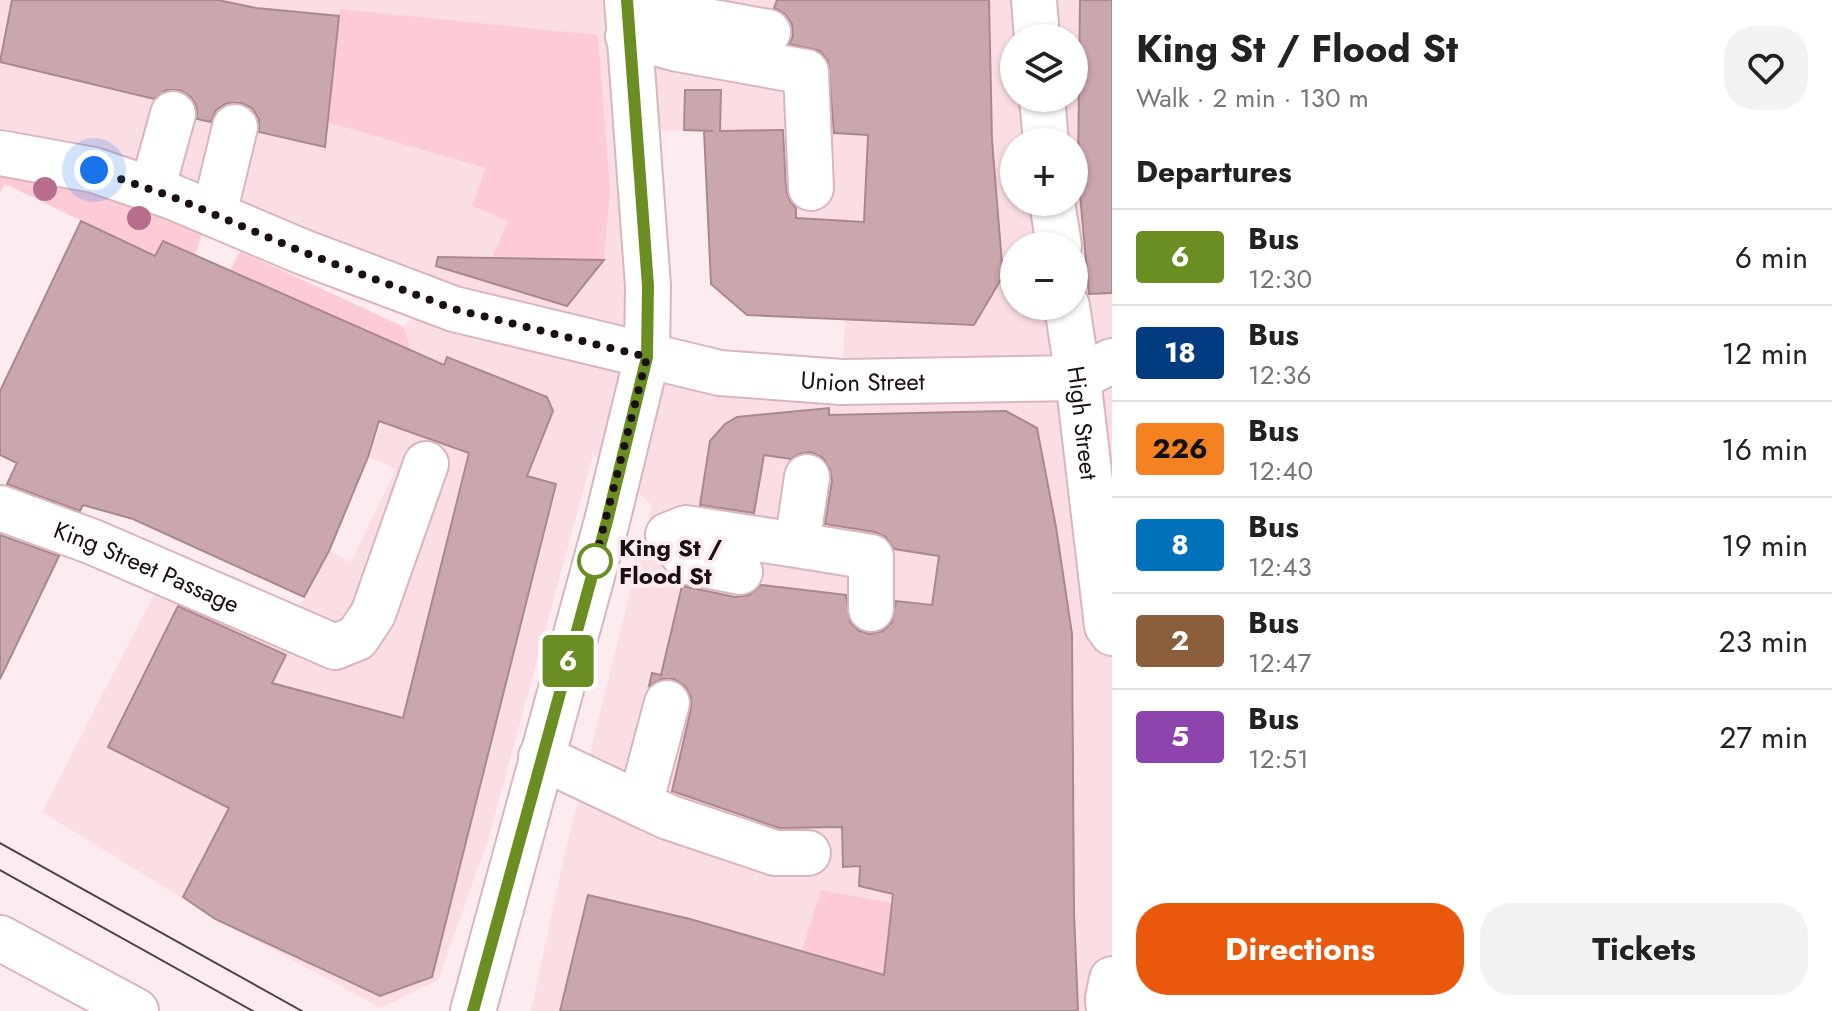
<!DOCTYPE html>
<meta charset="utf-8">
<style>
:root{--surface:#fff;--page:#f2f2f2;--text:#222;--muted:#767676;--line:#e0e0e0;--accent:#ea580c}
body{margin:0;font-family:Jost,sans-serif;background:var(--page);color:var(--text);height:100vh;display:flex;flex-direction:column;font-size:30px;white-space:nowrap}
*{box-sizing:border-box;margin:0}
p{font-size:26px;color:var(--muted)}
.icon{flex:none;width:44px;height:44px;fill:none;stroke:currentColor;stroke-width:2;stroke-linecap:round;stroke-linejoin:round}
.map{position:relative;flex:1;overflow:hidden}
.side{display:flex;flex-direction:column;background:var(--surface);width:720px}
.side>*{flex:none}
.badge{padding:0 16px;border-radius:6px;font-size:28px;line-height:52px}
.fabs{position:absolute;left:1000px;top:24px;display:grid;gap:16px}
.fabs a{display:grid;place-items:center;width:88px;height:88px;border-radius:50%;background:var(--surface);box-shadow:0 2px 6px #0004;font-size:40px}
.you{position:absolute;width:40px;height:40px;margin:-20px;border:6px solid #fff;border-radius:50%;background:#1a73e8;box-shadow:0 0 0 12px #1a73e833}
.map>.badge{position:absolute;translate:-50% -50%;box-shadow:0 0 0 4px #fff}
h2{padding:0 24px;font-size:30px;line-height:72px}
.round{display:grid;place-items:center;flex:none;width:84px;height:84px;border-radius:32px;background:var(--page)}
.headline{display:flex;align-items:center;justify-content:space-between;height:136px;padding:0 24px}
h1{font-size:38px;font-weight:700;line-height:60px}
.action{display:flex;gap:16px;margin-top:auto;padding:16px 24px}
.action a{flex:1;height:92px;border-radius:32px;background:var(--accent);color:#fff;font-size:32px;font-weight:700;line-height:92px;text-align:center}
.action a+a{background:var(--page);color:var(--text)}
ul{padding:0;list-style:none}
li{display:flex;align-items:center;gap:24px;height:96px;padding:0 24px;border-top:2px solid var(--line)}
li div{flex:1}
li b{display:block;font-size:30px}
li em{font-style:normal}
li .badge{min-width:88px;font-weight:700;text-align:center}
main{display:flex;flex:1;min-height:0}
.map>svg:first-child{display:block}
</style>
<main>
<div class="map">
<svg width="1112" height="1011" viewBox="0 0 1112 1011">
<rect width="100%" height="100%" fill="#fcecef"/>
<path fill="#fbdee4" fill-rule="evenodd" d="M0,0H1112V1011H531L563,861L652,505L593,455L488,840L438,980L381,1008L216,919L42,812L165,573L292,629L304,597L329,551L351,562L396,469L368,457L411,350L404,327L428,300L0,153ZM1014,38H1074V98H1014ZM684,130H799L796,218L845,319L842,381L648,357L636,132ZM1014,142H1074V202H1014ZM1014,246H1074V306H1014Z"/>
<path fill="#fdcbd5" d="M340,9L598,35L610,191L604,260L492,258L508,221L472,206L486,168L327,122Z
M0,170L82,184L204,229L195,254L163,241L155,256L5,184L0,193Z
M240,251L404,327L411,350L230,270Z
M821,890L892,903L884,975L802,951Z"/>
<path fill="#caa6ad" stroke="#aa888f" stroke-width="2" d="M12,0H218L256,8L339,16L325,147L259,132V119L252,108L242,103H227L216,110L211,122L197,119V107L191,97L180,90H166L154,99L0,62Z
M777,0H989L992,140L1003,276L974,325L747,315L711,284L704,131H713L684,130L685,90H721L720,131L783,130L786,189L790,201L796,208V218L864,222L868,135L834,133L828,61L820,51L789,44L793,36L792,24L785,14L774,8Z
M1080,0H1112V293L1089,294L1078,172Z
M81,221L155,256L163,241L444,365L447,357L547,397L553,411L527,476L556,484L432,977L380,996L215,919L183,897L229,808L108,747L178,606L286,655L272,683L403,718L469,453L379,421L368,457L329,551L304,597L133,519L83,505L80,511L7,484L17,463L0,455V391Z
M438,257L604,260L567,306L436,266Z
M829,408V415L1006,411L1037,428L1056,527L1072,634L1074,912L1078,1011H560L588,895L690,919L884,975L893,894L859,886L860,866L843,867L842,827L779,828L672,791L691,709V697L685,686L674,679H661L649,686L652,673L661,675L682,586L735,597L749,595L761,585L846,595L850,622L859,631L870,634L883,631L892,622L896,601L932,605L939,556L894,549L886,537L875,532L825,524L832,481L830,469L823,458L811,452L799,454L791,459L764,455L754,513L700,505L710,441L725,424L737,417Z
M0,535L59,556L0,679Z"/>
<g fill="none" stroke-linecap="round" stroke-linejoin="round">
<g stroke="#dab5bd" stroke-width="48">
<g id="minor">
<path d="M1034,0L1037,38"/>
<path d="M628,11L674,15L768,32"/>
<path d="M628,36L678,49L806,72L811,188"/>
<path d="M1042,98L1046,142"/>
<path id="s1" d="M0,153L94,170L173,197L303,252L454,309L720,373L842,382L1078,378L1112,361"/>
<path d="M152,190L173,114"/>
<path d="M1052,202L1059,246"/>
<path d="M214,214L235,127"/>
<path id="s2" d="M1067,306L1078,378L1107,626L1112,633"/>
<path d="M807,477L797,545L871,557V609"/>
<path id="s3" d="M0,508L93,542L335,647L357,638L373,614L426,464"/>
<path d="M740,572L689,562L668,535L686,528L797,545"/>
<path d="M667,703L640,804L668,817L775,853H808"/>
<path d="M541,757L640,804"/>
<path d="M0,938L136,1011"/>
<path d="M473,1011L607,521L647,357L648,286L627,0"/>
<path d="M1109,1011L1108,998L1112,979"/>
</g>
</g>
<use href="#minor" stroke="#fff" stroke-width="44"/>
<path stroke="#4e4144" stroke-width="2" d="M0,843L302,1011
M0,870L253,1011"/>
</g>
<g fill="#b86d8c">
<circle cx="45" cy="189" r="12"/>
<circle cx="139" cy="218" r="12"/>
</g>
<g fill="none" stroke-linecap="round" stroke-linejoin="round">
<g stroke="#fff" stroke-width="18">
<path id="line" d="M473,1011L607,521L647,357L648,286L627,0"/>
</g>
<use href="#line" stroke="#6b8e23" stroke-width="12"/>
<path stroke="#1b0f12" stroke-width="8" stroke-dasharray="0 14.4" d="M94,170L173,197L303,252L454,309L647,357L595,561"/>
</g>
<circle fill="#fff" stroke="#6b8e23" stroke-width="4" cx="595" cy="561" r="16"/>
<g text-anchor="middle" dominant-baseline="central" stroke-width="8" stroke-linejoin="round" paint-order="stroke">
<g font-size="24" fill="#1b0f12" stroke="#fcecef">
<text stroke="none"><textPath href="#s1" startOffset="898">Union Street</textPath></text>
<text stroke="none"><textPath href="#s2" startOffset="118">High Street</textPath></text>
<text stroke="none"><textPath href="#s3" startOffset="158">King Street Passage</textPath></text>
</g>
<g font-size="24" font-weight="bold" fill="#1b0f12" stroke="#fcecef" text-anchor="start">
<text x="619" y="547">King St /<tspan x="619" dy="28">Flood St</tspan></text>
</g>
</g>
</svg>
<div class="fabs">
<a><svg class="icon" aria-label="layers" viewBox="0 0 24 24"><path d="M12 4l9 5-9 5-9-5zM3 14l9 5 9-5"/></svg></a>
<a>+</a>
<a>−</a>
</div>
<div class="you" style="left:94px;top:170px"></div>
<b class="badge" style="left:568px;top:661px;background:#6b8e23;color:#fff">6</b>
</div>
<section class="side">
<div class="headline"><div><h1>King St / Flood St</h1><p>Walk · 2 min · 130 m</p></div><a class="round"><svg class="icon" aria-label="heart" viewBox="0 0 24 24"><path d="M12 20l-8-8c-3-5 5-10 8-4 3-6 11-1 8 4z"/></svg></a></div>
<h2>Departures</h2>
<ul>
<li><span class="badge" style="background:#6b8e23;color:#fff">6</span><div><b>Bus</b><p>12:30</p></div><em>6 min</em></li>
<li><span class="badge" style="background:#003b80;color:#fff">18</span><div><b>Bus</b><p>12:36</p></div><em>12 min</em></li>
<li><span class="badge" style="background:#f58220;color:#111">226</span><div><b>Bus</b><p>12:40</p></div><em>16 min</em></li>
<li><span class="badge" style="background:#0072bc;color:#fff">8</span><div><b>Bus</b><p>12:43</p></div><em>19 min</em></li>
<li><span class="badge" style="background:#8b5e3c;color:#fff">2</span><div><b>Bus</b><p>12:47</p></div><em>23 min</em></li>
<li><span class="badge" style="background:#8e44ad;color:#fff">5</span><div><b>Bus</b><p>12:51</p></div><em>27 min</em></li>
</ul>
<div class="action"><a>Directions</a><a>Tickets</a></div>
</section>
</main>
